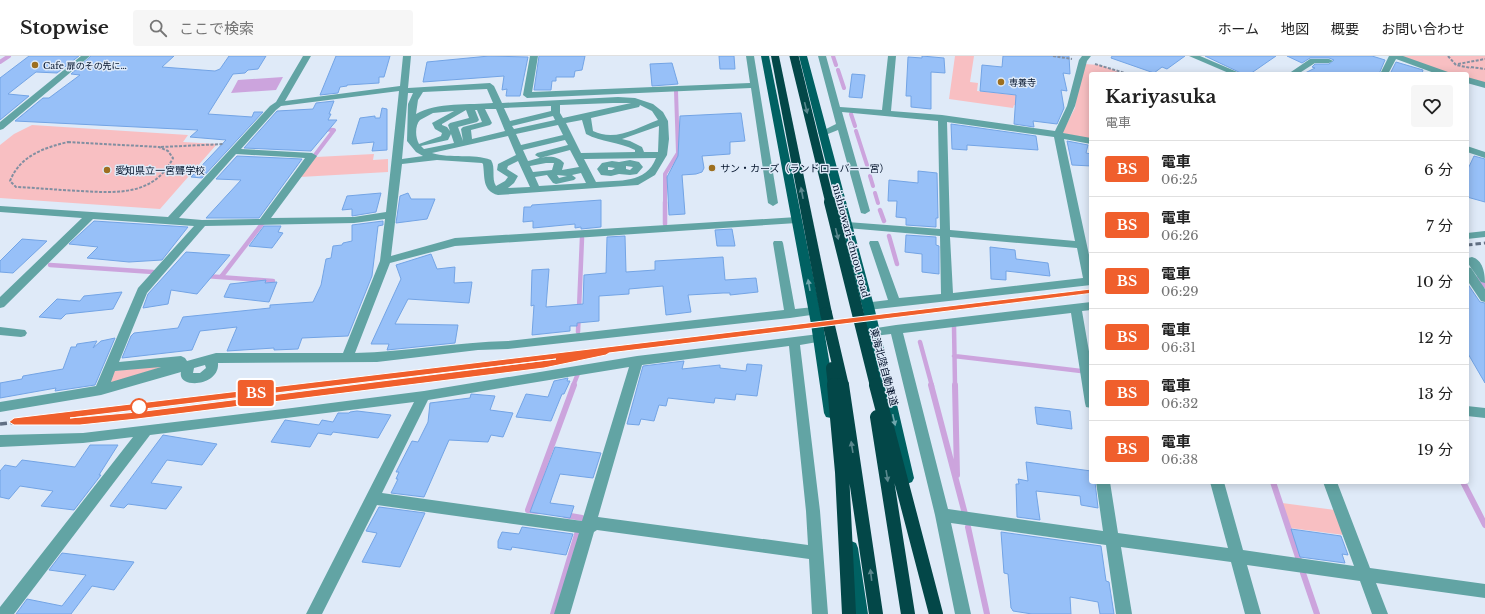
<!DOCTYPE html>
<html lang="ja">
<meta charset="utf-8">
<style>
:root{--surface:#fff;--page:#f6f6f6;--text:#222;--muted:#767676;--line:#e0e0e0}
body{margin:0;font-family:"Libre Baskerville","Noto Sans JP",serif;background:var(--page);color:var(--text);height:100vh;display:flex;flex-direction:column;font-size:15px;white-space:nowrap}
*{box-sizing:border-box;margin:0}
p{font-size:13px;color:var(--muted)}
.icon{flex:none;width:22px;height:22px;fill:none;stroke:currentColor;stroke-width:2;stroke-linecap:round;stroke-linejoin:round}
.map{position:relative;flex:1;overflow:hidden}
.side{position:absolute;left:1089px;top:16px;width:380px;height:412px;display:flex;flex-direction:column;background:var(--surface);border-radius:4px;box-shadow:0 2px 10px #0003}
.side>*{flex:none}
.badge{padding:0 8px;border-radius:3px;font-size:14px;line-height:26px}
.map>.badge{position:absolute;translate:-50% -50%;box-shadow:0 0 0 2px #fff}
.round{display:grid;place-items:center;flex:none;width:42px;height:42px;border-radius:4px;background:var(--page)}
.summary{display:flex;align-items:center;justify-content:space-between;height:68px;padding:0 16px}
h1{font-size:19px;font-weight:800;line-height:30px}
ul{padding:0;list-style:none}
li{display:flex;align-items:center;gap:12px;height:56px;padding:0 16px;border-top:1px solid var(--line)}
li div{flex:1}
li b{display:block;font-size:15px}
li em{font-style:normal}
li .badge{min-width:44px;font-weight:700;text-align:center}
header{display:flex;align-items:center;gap:24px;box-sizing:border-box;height:56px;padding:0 20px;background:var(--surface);border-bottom:1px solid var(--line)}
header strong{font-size:19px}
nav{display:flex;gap:22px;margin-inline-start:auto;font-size:14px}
.search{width:280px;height:36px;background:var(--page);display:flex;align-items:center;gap:10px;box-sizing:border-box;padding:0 14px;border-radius:4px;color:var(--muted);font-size:15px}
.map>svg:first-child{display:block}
</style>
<header>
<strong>Stopwise</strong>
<div class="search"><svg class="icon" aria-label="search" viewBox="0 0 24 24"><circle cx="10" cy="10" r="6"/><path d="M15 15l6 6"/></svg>ここで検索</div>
<nav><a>ホーム</a><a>地図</a><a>概要</a><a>お問い合わせ</a></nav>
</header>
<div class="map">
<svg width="1485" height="558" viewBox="0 0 1485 558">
<rect width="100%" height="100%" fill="#dfeaf8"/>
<path fill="#f8bfc2" d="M955,0H974L970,26L978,27L977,35L1022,40L1018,50L1014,49L1013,52L949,43Z
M1401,0H1485V28L1467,22V18C1444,18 1422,10 1401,0Z
M1084,8L1100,9L1125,18H1091V83L1062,77L1075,52L1079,25Z
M32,69L188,79L183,86L217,88L160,153L0,142V89L14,78Z
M374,98L373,104L388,103V116L300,121L316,101Z
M168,309L115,326H111L114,315Z
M1282,447L1335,454L1344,479L1290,472Z"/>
<path fill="#cca4dd" d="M283,21L276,34L231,37L238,24Z"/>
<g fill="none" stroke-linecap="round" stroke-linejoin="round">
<path stroke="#cca4dd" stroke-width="4" d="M833,0L836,9
M0,6L9,0
M838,14L844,32
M851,58L855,70
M856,75L867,109
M312,103L334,74L322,73
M870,120L873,130
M875,137L878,147
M665,147V118L678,97L676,35"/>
<path stroke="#cca4dd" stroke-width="4.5" d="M665,146V168
M880,154L884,165
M889,180L897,208
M50,209L153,216
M206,220L273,225
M221,221L262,168
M1479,221L1485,230
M954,270L955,330
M578,276L582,182
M920,286L932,330
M954,300L1081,315
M573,330L579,315"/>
<path stroke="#cca4dd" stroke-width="6" d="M931,329L965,458
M955,329L957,419
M1273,426L1299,504
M1463,426L1485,469
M538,455L528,454L574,329
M565,459L582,462
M968,471L987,558
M1303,517L1317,558
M553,558L578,475"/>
</g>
<path fill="#97c0f8" stroke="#73a4e5" d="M29,0H79L57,17L36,16L8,38L29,40L0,64V22Z
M91,0H174L162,11L215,15L220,13L229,0H266L258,13L248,14L245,17L233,18L208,58L252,61L254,56H263L202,122L191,121L226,84L190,81L198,74L15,65L43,42H49L80,19L71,18Z
M336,0H390L384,21H379V27L347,29V30L340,31L338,37L320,39Z
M489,0L528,1L520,40H506L507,33L502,34L504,20L423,26L427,6Z
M539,0H585L582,14L575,15L574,21H556V25H552L551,34H534Z
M719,0H734L735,13H720Z
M922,0L944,2L945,17L931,16V53L911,51V40H906L908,1L922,2Z
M1003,0H1069L1070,18L1063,17L1067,35L1061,34L1064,52L1057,68L1033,65L1034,71L1014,68L1016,39L980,35L982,9L1002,11Z
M1112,0H1185L1167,13L1162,11L1154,17L1111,2Z
M1205,0H1276L1250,18H1243Z
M1287,0H1372L1385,4L1379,18H1303L1315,12L1312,11L1315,8H1329L1334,4L1329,2H1310L1302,7Z
M1396,6L1423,14L1422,18H1390Z
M672,7L678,28L652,30L650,8Z
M852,18L865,19L862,42L849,41Z
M334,45L329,58H331L328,64H337L311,95L244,92L277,55L313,53L316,47Z
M382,52L387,53V94L372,95L374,86L352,88L360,62L375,60V62H380Z
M741,57L745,85L730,86V98L702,100L704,112L702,116L696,118L682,119L685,158L669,159L667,121L678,100L680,60Z
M951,68L1036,80L1038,94L967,89V94L952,93Z
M1067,85L1088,89L1086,97L1091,98V110L1072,109Z
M237,100L302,103L259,162H206L241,124L216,123Z
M1474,100L1485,103V146L1467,141V115Z
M918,115L937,117L938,162H936V171L906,169V162L896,161L897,145H888L889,124L918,127Z
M381,137L376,156L352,160V153L342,154L347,140Z
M408,137L411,143H435L427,163L396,167L400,140Z
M601,144V171L581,173V171L575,172V168L533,172V165L523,166L524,151H531L532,149Z
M94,165L188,171L162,204L129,206L87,202L98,191L69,188Z
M383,165V169L378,170L372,220L348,280L302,282L298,293L274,294V292L227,295L237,271L200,275L192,294L122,302L131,280L134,277L178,272L183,261L270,252V249L313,246L321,229L326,203L331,202L333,190L342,189L343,187L352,185V169Z
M264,170H281L278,176L283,177L272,192L249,190Z
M732,173L735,190H717L715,174Z
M906,179L936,181V189L939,190V218L922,216V198L905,196Z
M625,180L626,216L655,214V205L723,201L725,224L756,222L758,236L730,239V237H723L688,239L691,256L666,259L663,230L629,233V238L599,240V265L577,267V270H570V275L532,279L534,249L531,250L532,214L549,213L546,251L583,248L584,219L606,217L607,181Z
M22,183L47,185L13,217L0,216V205Z
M990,191L1015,194L1016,203L1048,207L1050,220L1006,215V224L991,223Z
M186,196L230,199L197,238L171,234L168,248L143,252L148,238Z
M431,198L437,213L455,211L454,227L472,226L469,247L408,243L395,268L458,269L455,287L387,294L389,288H371L401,223L396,209Z
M266,224L265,227L277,226L269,246L224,241L230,228Z
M1467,227L1480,246L1485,247V327L1467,296Z
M122,236L113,253L66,258L61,263L39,261L57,243L80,245L84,240Z
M115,282L95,329L55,335L56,332L0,342V327L22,323L23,320L63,313L71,291H76L77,288L97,285L93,292L101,285Z
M684,305L682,313L720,309V312L746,315L747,308L762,309L757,340L736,338L735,344L715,342L714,347L668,342L666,350L659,349L654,365L641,363L639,369L627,368L643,310Z
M568,322L567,325H570L564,338H562L551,365L516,361L526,338L548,341L554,325Z
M471,338L495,340L490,354L513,357L503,381L491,379L488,386L449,384L424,441L391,437L398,423H396L399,416H396L412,385L418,386L428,366L430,347L470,342Z
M1035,351L1070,355L1072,373L1037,368Z
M357,355L391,359L378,382L333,376L331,379L318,377L310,391L271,386L285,364L319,369L322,364L333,366L338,357H349L350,356Z
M163,379L217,388L202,409L167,404L151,427L182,431L166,453L128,448L124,452L110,450Z
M90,389H118L99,419H101L74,454L41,450L53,435L20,430L9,443L0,441V415L5,409L16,411L22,404L75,411Z
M555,391L601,397L593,422L560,418L550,447L574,450L570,462L530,456Z
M1026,406L1091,415V426H1095L1098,452L1081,449L1080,440L1036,435L1040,464L1017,461L1016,428H1019L1018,423L1028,425Z
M379,451L425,457L400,511L362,506L377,477L366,475Z
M522,471L573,478L566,499L512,491L511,494L498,492V485L502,476L519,478Z
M1291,473L1341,480L1348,499L1342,498L1345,507L1300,501Z
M1001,476L1101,490L1106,525L1109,526L1114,558H1100L1098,546L1070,541L1071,558H1032L1013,555L1012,553L1011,552L1008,518L1004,517Z
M62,497L134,506L114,534L92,530L71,558H16L27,543L62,550L86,519L49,514Z"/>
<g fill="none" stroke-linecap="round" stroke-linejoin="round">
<path stroke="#828fa1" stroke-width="2" stroke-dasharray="3 1.5" stroke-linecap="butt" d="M1053,0L1072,3
M1448,0L1456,9L1471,12
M1095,8L1128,18
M1458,8L1485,3
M1471,11L1485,13
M1115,18L1116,16
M68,86L159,91L168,95L173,102C154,140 117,137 81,135C59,134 38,132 16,131L10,125C20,100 43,92 68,86Z
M161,91L224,88"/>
<path fill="#62a4a4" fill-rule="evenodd" d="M81,0H90L3,73L0,74V66Z
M303,0H311L285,45L400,30L403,0H411L408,32L490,27L494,30L502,47L618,41L635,42L653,48L663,56L668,65L669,83L667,99L655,119L638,129L498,139C482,135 485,121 483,108L482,107L437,104L402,108L391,200L455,182L797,161L802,164L797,167L455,190L390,207L355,297C406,296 457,286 508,285L784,254L773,187L774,185H782L783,187L795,253L814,251L818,252L820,255L818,258L790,262L508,293L478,294L377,306L218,307C220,331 177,333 181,316L101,339L0,356V346L96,330L138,232L194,170L93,163L4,251L0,252V241L82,162L0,156V150L168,161L270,50L276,46ZM487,33L493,47C471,49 436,46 416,58L418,44L423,36ZM399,35L386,156L354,161L271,162L317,100L312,97L241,93L276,54L281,50ZM408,37H413L408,48L407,85L416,96L423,100L402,103ZM613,47H631L563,62L560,57V49ZM640,49L652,55L658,64C637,72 615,86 593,75L591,62L639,51ZM551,50V55L510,65L504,52ZM485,53H496L505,75L472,83L471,74L490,69L492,67ZM466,54L469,62L450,67L448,69L450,75L447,71L442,69V68ZM475,54H477L482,66L463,71L461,73L463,85L458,71L477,66L479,64ZM454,55L432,67L435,73L442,77L441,80L419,88C415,81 415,69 420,64L433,57ZM553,60L555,64L514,73L512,70ZM582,64L586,78C601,86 619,86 635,94V96L581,97L566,67ZM558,69L563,79L521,89L516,78ZM659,70L658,96H644L642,91L630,85L622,83ZM451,78L454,87L424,93L421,90L448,84ZM508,80L516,99L498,108L497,114L508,121L505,125L496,130C491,122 496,112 491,104C473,97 451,103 432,97ZM565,84L568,89L537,97L535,99L540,102L570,94L579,111L562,114L564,107C555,96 539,102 528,105L523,94ZM236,98L305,102L260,163L202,164L179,162ZM656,102C646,128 619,124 596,126L584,103ZM518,105L530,131L508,132L514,127L518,120L507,113L508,110ZM546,107H554L552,114L533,116L530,110ZM581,117L586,127L539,130L535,121L547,119L553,127L556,128L574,124L576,122L572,119ZM557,119L567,120L559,122ZM385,163L380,205L343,297H216L187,305L185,302L181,300L119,306L147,237L205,170L354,167ZM205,309L206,312L200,317H193L194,312ZM161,311L111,326L115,315Z
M530,0H538L532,36L750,27L746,0H754L778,147L773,150L768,147L751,32L527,42L523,39Z
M818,0H826L840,51L882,54L888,0H896L891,55L942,59L1055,75L1067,50L1079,4L1082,0H1091L1087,5L1075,50L1063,77L1091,82V88L1064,83L1091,208V229L868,254L864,253L862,250L864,247L888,244L869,187L870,185H878L879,187L899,242L941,238L940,180L847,172L842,169L847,166L940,173L938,65L842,56L870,155L865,158L861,157L838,74L823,80L818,77L836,68ZM947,66L1054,81L1075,185L950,174ZM950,181L1077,192L1083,222L953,237Z
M1189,0H1200L1242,18H1231Z
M1389,0H1403L1448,16L1449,18H1437L1396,3L1388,18H1380Z
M1310,3H1329L1333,5L1329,7H1315L1298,18H1288Z
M1467,21L1485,26V32L1467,27Z
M1467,90L1485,96V102L1467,96Z
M630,104L639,106L643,111L637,118L630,119L619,118L611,120L601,119L597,113L602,107L612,105L619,106ZM626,110L633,111L630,114L626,113ZM608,111L615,112L612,114H608Z
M1485,175V181L1467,183V177Z
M1472,201C1483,204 1485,217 1485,227L1481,226L1467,206L1468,202Z
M1467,211L1471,212L1485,233V246L1481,245L1467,224Z
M1091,246V254L1082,255L1091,307V352L1086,351L1085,347L1071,257L903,277L948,453L1103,475L1096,426H1110L1118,477L1228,492L1210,426H1224L1243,494L1354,510L1323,426H1337L1370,512L1485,528V542L1376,527L1388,558H1372L1360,525L1247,509L1261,558H1245L1231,506L1121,491L1132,558H1116L1106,489L951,467L971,558H955L935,459L891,278L874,280L870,279L868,276L870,273L896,269Z
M0,271L25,274L27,277L25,280L21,281L0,279Z
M819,278L823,279L825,282L823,285L800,289L820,455L828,558H812L809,503L597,474L594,476L570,558H554L579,477L377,449L322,558H306L414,346L150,379L14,558H0V551L133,381L83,387L0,391V379L83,377L292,352L424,335L637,300ZM789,290L806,455L808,489L598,461L642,309ZM629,311L582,465L382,437L428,344Z
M1467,350L1485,352V362L1467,360Z"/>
<path fill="#006162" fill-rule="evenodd" d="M761,0H769L823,268L838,357L836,361L831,362L826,361L824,357L811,268Z
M799,0H807L874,250L914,422L912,426L907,428L902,426L900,422L862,250Z
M851,485L856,487L858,492L868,558H852L844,492L846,487Z"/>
<path fill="#034748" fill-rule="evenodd" d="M771,0H779L832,257L830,260L826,261L822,260L820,257Z"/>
<path stroke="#616f83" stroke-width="3" stroke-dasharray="5.5 3" stroke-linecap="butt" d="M1467,189L1485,187
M311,330L1091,236
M374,330L558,306"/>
<path stroke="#616f83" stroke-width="3.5" stroke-dasharray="7 3.5" stroke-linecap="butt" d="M54,366H81L137,360L381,329
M0,368L319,329"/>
<path stroke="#034748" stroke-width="9" d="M794,0L830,147"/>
<path stroke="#034748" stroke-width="12" d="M830,146L876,330
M826,257L843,330
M832,312L834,330"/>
<path stroke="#034748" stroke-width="14" d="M834,329L842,416L849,558
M842,329L876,558
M876,329L936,558
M877,361L908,558"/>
</g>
<defs><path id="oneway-solid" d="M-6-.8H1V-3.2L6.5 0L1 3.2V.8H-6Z"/></defs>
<g fill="#5b888e">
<use href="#oneway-solid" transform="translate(806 52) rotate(76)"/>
<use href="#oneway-solid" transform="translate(802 137) rotate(-101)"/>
<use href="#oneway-solid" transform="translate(837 178) rotate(76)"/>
<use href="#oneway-solid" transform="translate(852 391) rotate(-99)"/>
<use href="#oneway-solid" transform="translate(887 420) rotate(81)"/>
<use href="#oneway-solid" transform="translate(871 519) rotate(-97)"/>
</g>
<g fill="#70a6ad">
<use href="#oneway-solid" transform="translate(809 229) rotate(-100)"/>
<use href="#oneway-solid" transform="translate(894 364) rotate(77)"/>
</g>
<path fill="#f05f2c" stroke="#fff" fill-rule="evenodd" d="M1091,233L1094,234V237L609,297L606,299L544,312L137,363L80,369H14L9,366L14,362ZM556,303L137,356L70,362Z"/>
<g fill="#9d6f20" stroke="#dfeaf8" stroke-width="1.5">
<circle cx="35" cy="9" r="4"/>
<circle cx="1001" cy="26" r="4"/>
<circle cx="712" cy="112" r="4"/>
<circle cx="107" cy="114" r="4"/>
</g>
<circle fill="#fff" stroke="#f05f2c" stroke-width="2" cx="139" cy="351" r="8"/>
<g text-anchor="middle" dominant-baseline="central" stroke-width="3" stroke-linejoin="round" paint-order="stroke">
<g font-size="9" fill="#03132b" stroke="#dfeaf8" text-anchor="start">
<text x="43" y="9">Cafe 扉のその先に…</text>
<text x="1009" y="26">専養寺</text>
</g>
<g font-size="10" fill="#03132b" stroke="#dfeaf8" text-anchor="start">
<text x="720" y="112">サン・カーズ（ランドローバー一宮）</text>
<text x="115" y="114">愛知県立一宮聾学校</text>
</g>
<g font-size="10" fill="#03132b" stroke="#dfeaf8">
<text transform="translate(851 185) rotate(75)">nishiowari-chuou road</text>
<text transform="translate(884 311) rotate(75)">東海北陸自動車道</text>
</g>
</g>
</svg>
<b class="badge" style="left:256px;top:337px;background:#f05f2c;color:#fff">BS</b>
<section class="side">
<div class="summary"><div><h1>Kariyasuka</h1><p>電車</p></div><a class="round"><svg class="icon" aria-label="heart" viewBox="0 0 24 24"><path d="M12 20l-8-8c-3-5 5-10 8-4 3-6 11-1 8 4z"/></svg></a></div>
<ul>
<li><span class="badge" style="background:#f05f2c;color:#fff">BS</span><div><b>電車</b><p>06:25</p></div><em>6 分</em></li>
<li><span class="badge" style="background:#f05f2c;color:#fff">BS</span><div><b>電車</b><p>06:26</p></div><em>7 分</em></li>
<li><span class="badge" style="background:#f05f2c;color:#fff">BS</span><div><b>電車</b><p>06:29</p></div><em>10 分</em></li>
<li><span class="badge" style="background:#f05f2c;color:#fff">BS</span><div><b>電車</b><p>06:31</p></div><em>12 分</em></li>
<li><span class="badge" style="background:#f05f2c;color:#fff">BS</span><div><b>電車</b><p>06:32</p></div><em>13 分</em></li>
<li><span class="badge" style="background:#f05f2c;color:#fff">BS</span><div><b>電車</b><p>06:38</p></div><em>19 分</em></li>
</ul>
</section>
</div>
